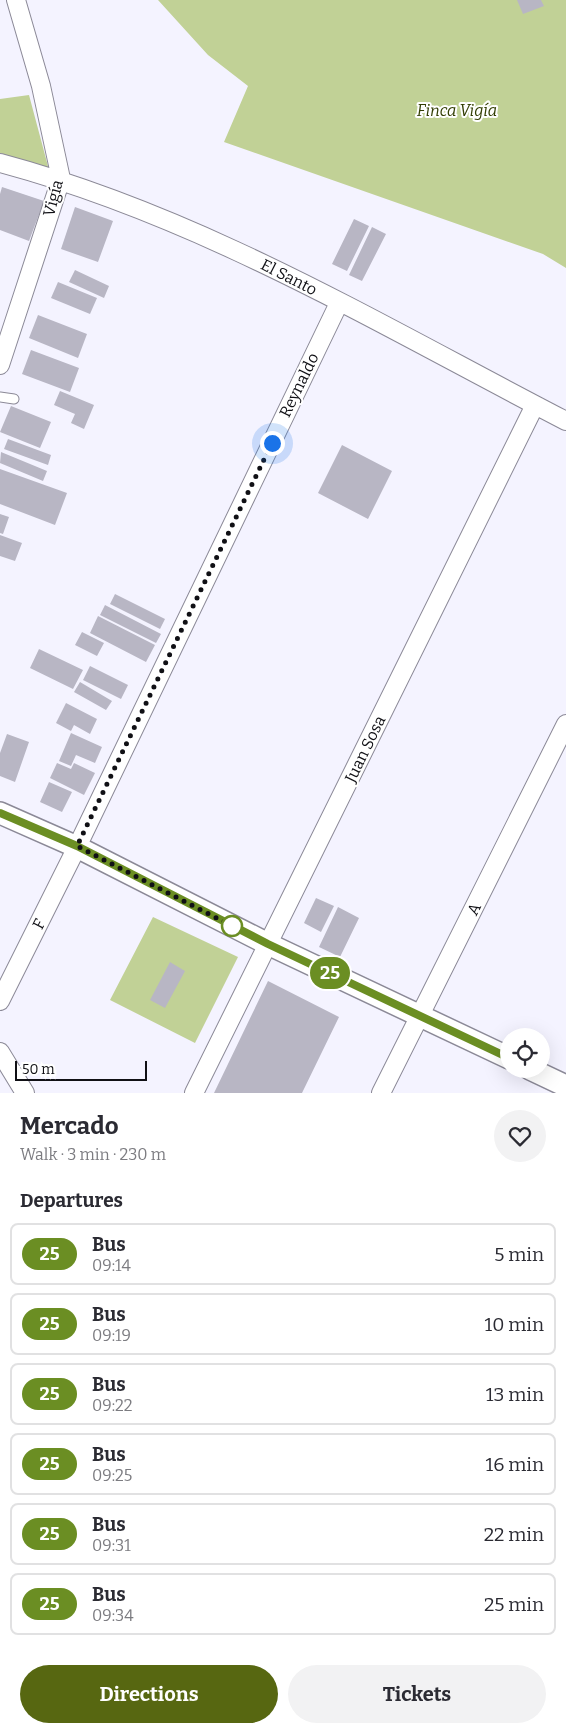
<!DOCTYPE html>
<meta charset="utf-8">
<style>
:root{--surface:#fff;--page:#f2f2f3;--text:#2b2b33;--muted:#7c7c81;--line:#e1e1e2;--accent:#576711}
body{margin:0;font-family:Bitter,serif;background:var(--page);color:var(--text);height:100vh;display:flex;flex-direction:column;font-size:19px;white-space:nowrap}
*{box-sizing:border-box;margin:0}
p{font-size:16px;color:var(--muted)}
.icon{flex:none;width:28px;height:28px;fill:none;stroke:currentColor;stroke-width:2;stroke-linecap:round;stroke-linejoin:round}
.map{position:relative;height:1093px;overflow:hidden}
.sheet{display:flex;flex-direction:column;background:var(--surface);flex:1}
.sheet>*{flex:none}
.badge{padding:0 10px;border-radius:16px;font-size:18px;line-height:32px}
.buttons{position:absolute;left:500px;top:1028px;display:grid;gap:10px}
.buttons a{display:grid;place-items:center;width:50px;height:50px;border-radius:50%;background:var(--surface);box-shadow:0 5px 20px #0002;font-size:25px}
.scale{position:absolute;left:15px;bottom:12px;width:132px;box-sizing:border-box;padding-left:5px;border:2px solid #101015;border-top:0;font-size:14px;line-height:18px;white-space:nowrap;color:#101015;-webkit-text-stroke:4px #fff;paint-order:stroke}
.you{position:absolute;width:25px;height:25px;margin:-12px;border:4px solid #fff;border-radius:50%;background:#1a73e8;box-shadow:0 0 0 8px #1a73e833}
.map>.badge{position:absolute;translate:-50% -50%;box-shadow:0 0 0 2px #fff}
h2{padding:0 20px;font-size:19px;line-height:45px}
.round{display:grid;place-items:center;flex:none;width:52px;height:52px;border-radius:26px;background:var(--page)}
.overview{display:flex;align-items:center;justify-content:space-between;height:85px;padding:0 20px}
h1{font-size:24px;font-weight:700;line-height:38px}
.action{display:flex;gap:10px;margin-top:auto;padding:10px 20px}
.action a{flex:1;height:58px;border-radius:30px;background:var(--accent);color:#fff;font-size:20px;font-weight:700;line-height:58px;text-align:center}
.action a+a{background:var(--page);color:var(--text)}
ul{padding:0;list-style:none}
li{display:flex;align-items:center;gap:15px;height:62px;margin:0 10px 8px;padding:0 10px;border:2px solid var(--line);border-radius:8px}
li div{flex:1}
li b{display:block;font-size:19px}
li em{font-style:normal}
li .badge{min-width:55px;font-weight:700;text-align:center}
.map>svg:first-child{display:block}
</style>
<div class="map">
<svg width="566" height="1093" viewBox="0 0 566 1093">
<rect width="100%" height="100%" fill="#f4f3ff"/>
<path fill="#c1d196" d="M158,0H566V268L543,254L224,142L248,86L208,55Z
M29,95L49,170L0,153V99Z
M153,917L238,957L195,1043L110,1000Z"/>
<path fill="#b8b6c4" d="M517,0H541L544,6L523,14Z
M2,187L44,201L29,241L0,230V194Z
M75,207L113,221L98,262L61,249Z
M354,219L369,226L347,271L332,264Z
M372,227L386,234L362,281L349,275Z
M75,270L109,286L104,298L69,282Z
M58,282L97,298L90,314L51,298Z
M38,315L87,334L78,358L29,338Z
M31,350L79,368L70,392L22,374Z
M60,391L94,405L84,429L71,423L75,414L54,405Z
M11,406L51,422L40,448L0,432Z
M8,439L51,455L48,465L4,449Z
M342,445L392,471L368,519L318,493Z
M1,452L47,471L43,481L0,463Z
M0,469L67,493L55,525L0,504Z
M0,514L9,517L3,534L0,533Z
M0,535L22,543L15,561L0,556Z
M115,594L165,619L160,629L110,604Z
M105,605L161,634L156,643L100,615Z
M98,616L155,645L146,662L90,633Z
M82,632L104,643L97,656L75,645Z
M39,649L83,670L73,689L30,668Z
M90,666L128,685L121,699L83,680Z
M80,682L112,701L106,710L74,692Z
M66,703L97,719L90,734L74,725L71,731L56,723Z
M71,733L102,747L95,763L76,755L71,766L59,761Z
M7,734L29,742L15,782L0,776V753Z
M57,763L71,769L74,763L95,773L84,795L50,778Z
M49,782L72,792L62,812L40,802Z
M316,898L334,906L321,932L304,923Z
M338,907L359,918L340,957L319,947Z
M170,962L185,971L165,1008L150,1000Z
M268,981L339,1017L302,1093H214Z"/>
<g fill="none" stroke-linecap="round" stroke-linejoin="round">
<g stroke="#8b8997" stroke-width="11">
<path id="service" d="M0,397L14,399"/>
</g>
<g stroke="#8b8997" stroke-width="20">
<path id="minor" d="M0,163C202,217 382,326 566,421
M0,365L61,179L41,86L16,0
M0,1001L77,847L339,303
M0,1052L25,1093
M194,1093L535,405
M381,1093L566,724"/>
</g>
<g stroke="#8b8997" stroke-width="24">
<path id="tertiary" d="M0,813L77,847L268,944L509,1058
M530,1069L566,1086"/>
</g>
<use href="#service" stroke="#fff" stroke-width="9"/>
<use href="#minor" stroke="#fff" stroke-width="18"/>
<use href="#tertiary" stroke="#fff" stroke-width="21"/>
</g>
<g fill="none" stroke-linecap="round" stroke-linejoin="round">
<g stroke="#fff" stroke-width="11">
<path id="line" d="M0,813L77,846L268,944L509,1058"/>
</g>
<use href="#line" stroke="#6b8e23" stroke-width="8"/>
<path stroke="#101015" stroke-width="5" stroke-dasharray="0 9" d="M232,926L77,846L272,443"/>
</g>
<circle fill="#fff" stroke="#6b8e23" stroke-width="2.5" cx="232" cy="926" r="10"/>
<g text-anchor="middle" dominant-baseline="central" stroke-width="4" stroke-linejoin="round" paint-order="stroke">
<g font-size="16" font-style="italic" fill="#333e04" stroke="#fff">
<text x="457" y="110">Finca Vigía</text>
</g>
<g font-size="16" fill="#101015" stroke="#fff">
<text transform="translate(53 198) rotate(-75)">Vigía</text>
<text transform="translate(289 277) rotate(27)">El Santo</text>
<text transform="translate(299 385) rotate(-64)">Reynaldo</text>
<text transform="translate(365 749) rotate(-64)">Juan Sosa</text>
<text transform="translate(474 909) rotate(-63)">A</text>
<text transform="translate(39 924) rotate(-63)">F</text>
</g>
</g>
</svg>
<div class="buttons">
<a><svg class="icon" aria-label="locate" viewBox="0 0 24 24"><circle cx="12" cy="12" r="6"/><path d="M12 2v4M12 18v4M2 12h4M18 12h4"/></svg></a>
</div>
<div class="scale">50 m</div>
<div class="you" style="left:272px;top:443px"></div>
<b class="badge" style="left:330px;top:973px;background:#6b8e23;color:#fff">25</b>
</div>
<section class="sheet">
<div class="overview"><div><h1>Mercado</h1><p>Walk · 3 min · 230 m</p></div><a class="round"><svg class="icon" aria-label="heart" viewBox="0 0 24 24"><path d="M12 20l-8-8c-3-5 5-10 8-4 3-6 11-1 8 4z"/></svg></a></div>
<h2>Departures</h2>
<ul>
<li><span class="badge" style="background:#6b8e23;color:#fff">25</span><div><b>Bus</b><p>09:14</p></div><em>5 min</em></li>
<li><span class="badge" style="background:#6b8e23;color:#fff">25</span><div><b>Bus</b><p>09:19</p></div><em>10 min</em></li>
<li><span class="badge" style="background:#6b8e23;color:#fff">25</span><div><b>Bus</b><p>09:22</p></div><em>13 min</em></li>
<li><span class="badge" style="background:#6b8e23;color:#fff">25</span><div><b>Bus</b><p>09:25</p></div><em>16 min</em></li>
<li><span class="badge" style="background:#6b8e23;color:#fff">25</span><div><b>Bus</b><p>09:31</p></div><em>22 min</em></li>
<li><span class="badge" style="background:#6b8e23;color:#fff">25</span><div><b>Bus</b><p>09:34</p></div><em>25 min</em></li>
</ul>
<div class="action"><a>Directions</a><a>Tickets</a></div>
</section>
